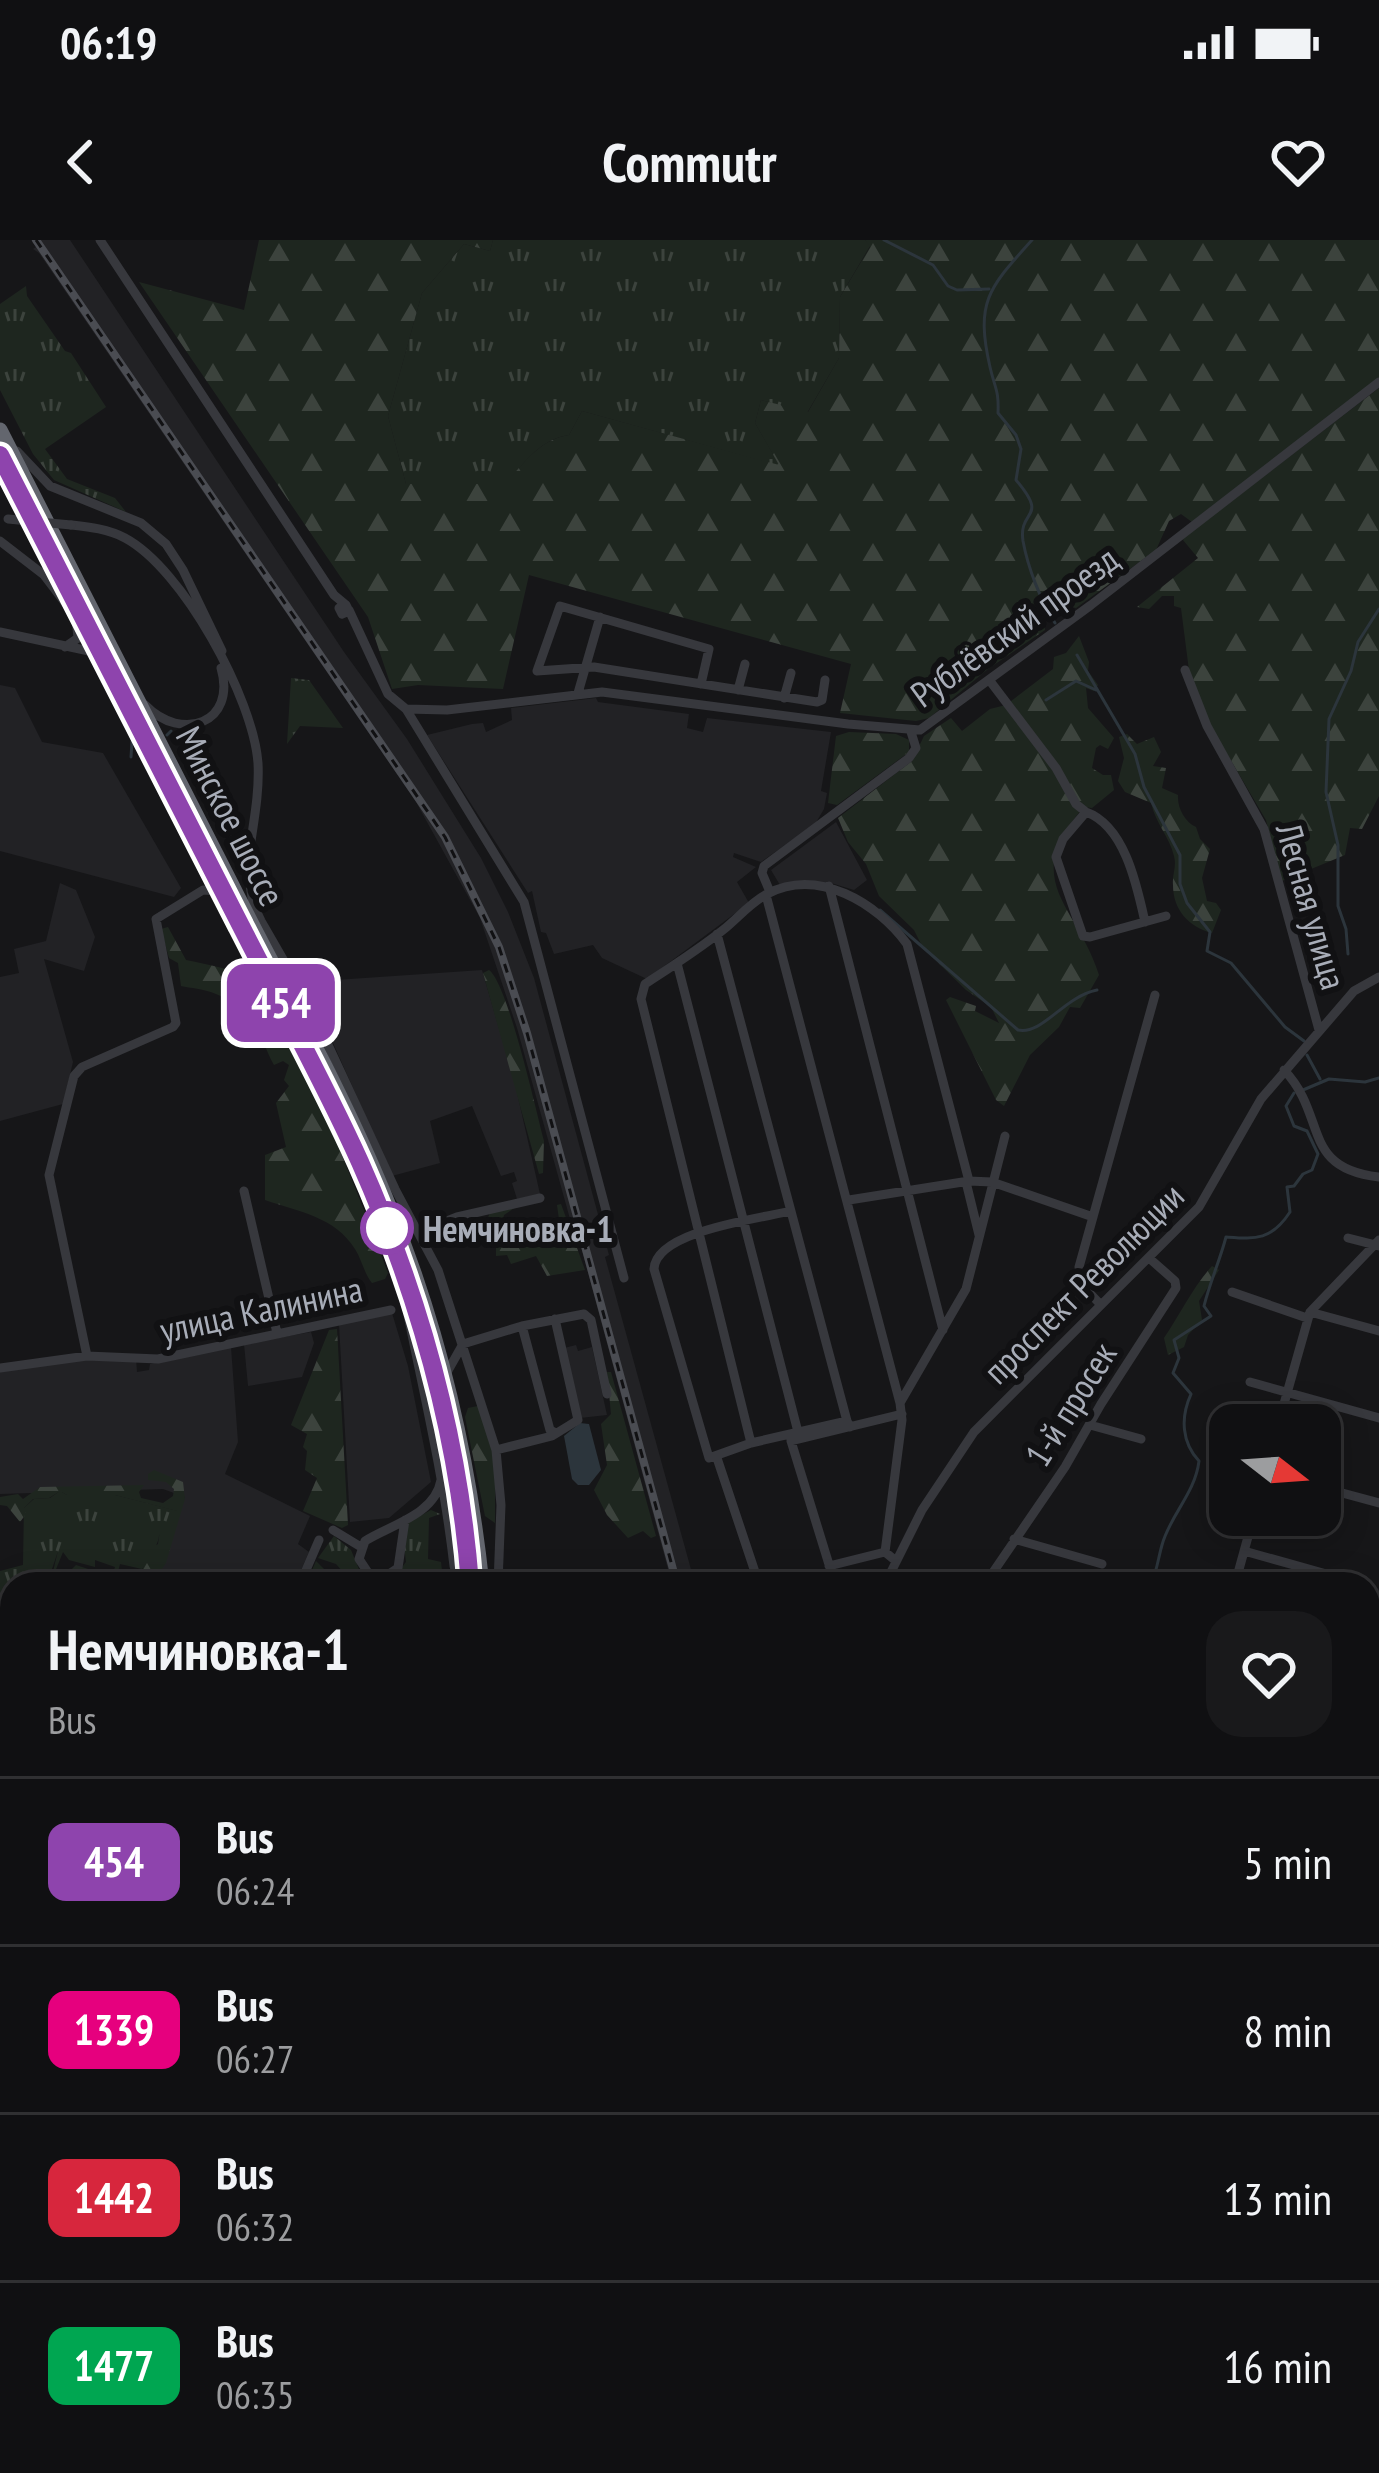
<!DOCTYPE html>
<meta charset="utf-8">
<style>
:root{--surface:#101012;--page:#19191b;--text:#f1f3f6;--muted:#9c9d9f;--line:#303032}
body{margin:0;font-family:"PT Sans Narrow",sans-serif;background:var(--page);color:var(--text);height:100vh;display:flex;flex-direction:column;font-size:45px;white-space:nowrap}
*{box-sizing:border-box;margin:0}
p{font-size:39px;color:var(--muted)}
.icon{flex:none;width:66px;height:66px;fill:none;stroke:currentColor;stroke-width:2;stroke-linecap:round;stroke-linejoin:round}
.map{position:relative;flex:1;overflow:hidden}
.panel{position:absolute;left:0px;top:1332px;width:1380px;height:903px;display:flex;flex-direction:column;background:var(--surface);border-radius:36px 36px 0 0;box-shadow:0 6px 30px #0003,0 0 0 3px var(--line)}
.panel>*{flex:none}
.badge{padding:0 24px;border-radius:18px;font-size:42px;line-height:78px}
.needle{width:78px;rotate:107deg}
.tools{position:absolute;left:1209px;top:1164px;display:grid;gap:24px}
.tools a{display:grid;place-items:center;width:132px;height:132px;border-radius:24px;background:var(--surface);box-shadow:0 6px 30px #0003,0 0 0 3px var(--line);font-size:60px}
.map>.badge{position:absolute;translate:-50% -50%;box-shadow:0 0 0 6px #fff}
.round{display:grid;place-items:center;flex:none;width:126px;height:126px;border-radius:36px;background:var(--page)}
.overview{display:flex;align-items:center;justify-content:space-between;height:204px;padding:0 48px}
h1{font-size:57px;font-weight:700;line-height:90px}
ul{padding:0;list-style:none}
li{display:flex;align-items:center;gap:36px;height:168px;padding:0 48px;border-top:3px solid var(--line)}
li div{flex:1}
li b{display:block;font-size:45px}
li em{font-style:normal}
li .badge{min-width:132px;font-weight:700;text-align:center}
.status{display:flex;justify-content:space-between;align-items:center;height:84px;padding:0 60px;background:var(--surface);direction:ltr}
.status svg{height:33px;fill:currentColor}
header{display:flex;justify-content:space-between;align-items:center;height:156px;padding:0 48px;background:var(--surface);font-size:54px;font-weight:700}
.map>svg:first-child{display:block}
</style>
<div class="status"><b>06:19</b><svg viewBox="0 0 49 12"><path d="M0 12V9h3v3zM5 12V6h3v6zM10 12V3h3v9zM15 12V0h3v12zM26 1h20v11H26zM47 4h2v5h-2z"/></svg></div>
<header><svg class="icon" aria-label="back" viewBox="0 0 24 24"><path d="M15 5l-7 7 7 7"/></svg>Commutr<svg class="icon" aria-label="heart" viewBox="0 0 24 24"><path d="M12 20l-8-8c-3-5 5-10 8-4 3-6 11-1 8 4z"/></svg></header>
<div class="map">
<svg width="1379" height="2233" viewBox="0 0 1379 2233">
<defs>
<pattern id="grass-tufts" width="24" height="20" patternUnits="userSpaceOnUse" patternTransform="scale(3)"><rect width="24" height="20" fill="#1e261f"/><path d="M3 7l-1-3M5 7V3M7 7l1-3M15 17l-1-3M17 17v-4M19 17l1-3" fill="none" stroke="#3c433d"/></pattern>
<pattern id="forest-firs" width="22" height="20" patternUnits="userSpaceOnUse" patternTransform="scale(3)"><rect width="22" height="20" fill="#1e261f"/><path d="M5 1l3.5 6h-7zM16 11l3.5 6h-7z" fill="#3c433d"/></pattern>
</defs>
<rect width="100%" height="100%" fill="#161618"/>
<path fill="#222225" d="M31,0H70L344,412L407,499L481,618L508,672L534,738L609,1015L605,1017L695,1344H672L578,996L575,997L517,788L480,678L416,562L39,13L33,9L36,7Z
M0,445L15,448L42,502L103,513L181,648L174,657L0,611Z
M596,458L598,462L689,474L687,488L703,492L707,478L831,492L821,551L827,553L824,569L815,584L761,622L734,613L733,617L756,627L737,642L749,663L647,739L602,718L593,705L554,714L546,693L541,692L532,651L528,653L427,495L472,484L483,483L486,492L512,480L511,468Z
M836,582L867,640L854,650L831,643L780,645L771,630Z
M60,643L76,650L95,697L84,731L44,719L73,822L63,864L0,881V737L19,733L14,709L46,701Z
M482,730L515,844L540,954L517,959L512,943L517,941L514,932L501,936L472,866L430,881L440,923L392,936L306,742Z
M392,1073L408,1126L431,1242L389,1278L350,1282L339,1084Z
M311,1092L314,1103L302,1137L248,1146L244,1104Z
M576,1105L578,1111L592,1107L607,1175L580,1178L564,1108Z
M231,1107L238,1202L225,1234L310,1276L298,1304L309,1312L295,1344H145L185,1257L163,1249L0,1254V1132L81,1118H136L137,1132L149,1130L150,1124L169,1119Z
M12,1723V2116L0,2120V1724Z
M1379,1815V2053L1368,2051V1849Z
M1379,2126V2233H1277L1283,2223H1313L1322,2228L1325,2223H1368V2129Z
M254,2223H412L415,2233H252Z"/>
<path fill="url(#grass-tufts)" d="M493,0H865L870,6L840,57L839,118L807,173L761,160L755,183L780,226L582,171L569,195C540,199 524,223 506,244H406L388,176L422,53L464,4L490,11Z
M26,46L27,56L65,111L71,113L106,167L45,209L67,239L115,258L126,272L54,240L33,214L0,150V64Z
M291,438L309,440L343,488L300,486L287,504Z
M60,1251L67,1255H115L178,1271L172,1288L159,1295C159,1304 147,1323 142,1329L120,1324L115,1343L72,1329L76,1325L112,1337L115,1327L95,1320V1327L69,1320L63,1312L50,1344L58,1311L47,1344H12V1363L0,1360V1331L23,1325L24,1268L34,1259L50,1258Z
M431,1270L440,1274L429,1278L428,1319L441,1322L442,1331L411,1335H431L433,1344H386L401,1343L393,1339L406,1322L403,1297L409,1282Z
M334,1296L351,1310L365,1344H306L316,1321L336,1341L344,1333L336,1324L318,1318Z"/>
<path fill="url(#forest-firs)" d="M259,0H493L490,11L464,4L422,53L388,176L406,244H505C524,223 540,199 569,195L582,171L779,225L755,183L761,160L808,172L839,118L840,57L870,7L865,0H1379V138L1192,282L1181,274L1169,281L1156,310L1076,368L1058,364L1045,373V390L988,429L929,478L916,481L840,473L851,424L529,335L503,449L418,445L392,449L368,377L139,42L244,70Z
M1379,148V556L1362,589L1350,588L1345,615L1282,641L1266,580L1210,485L1190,438L1181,368L1174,366V356H1162L1149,369L1137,367L1198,318L1183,300L1185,297Z
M1079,396L1089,422L1088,431L1098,445L1094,451L1086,448L1088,468L1114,498L1108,509L1100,505L1096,508L1092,528L1103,535H1111L1114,550L1092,568L1084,567C1018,641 1077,665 1099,735L1080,768L1070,767L1059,787L1030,815L1004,866L996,860L946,760L950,757L976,766L975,771L999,783L991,767L966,750L923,708L914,690L879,656L866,624L848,602L838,578L912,521L924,496L951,478L962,491L990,469L1006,465L1053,429L1054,417L1066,413Z
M849,492L896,494L909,500V512L837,565L828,563L836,496Z
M1127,494L1137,504L1154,497L1161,512L1153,526L1166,528L1162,548L1178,555C1177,568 1185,582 1196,587L1200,599L1210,609L1202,638L1207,661L1216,663L1221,670L1212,693C1189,687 1173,670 1173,645C1172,634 1177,627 1174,616C1169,596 1156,584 1151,563L1125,552L1118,541L1124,518L1119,497Z
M168,687L186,720C209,725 237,729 257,743C283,761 373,990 388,1033L385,1039L372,1043C364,1033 362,1020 355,1009C335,977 300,972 265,960V915L286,907L276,863L289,846L284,840L289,825L283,821L274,825C261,802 263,786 236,773C227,751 202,750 181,746L178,723L169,718L161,689Z
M489,730C508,744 536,871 544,901L543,933L539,934L483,733Z
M561,964L585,1030L547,1036L536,1016L511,1024L507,1015L496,1016V1007L486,982L490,973L516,967L504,975L502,983C520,997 538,992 560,986L557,965Z
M1212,1026L1219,1030L1199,1061L1202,1080L1188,1095L1184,1107L1168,1115L1164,1098C1181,1073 1193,1047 1212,1026Z
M337,1089L348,1285L342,1288L303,1271L317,1238L305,1230L307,1211L303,1207L307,1194L291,1185L329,1090Z
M607,1132H611L656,1296L651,1298L643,1291L628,1298L607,1275L594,1250L607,1225L601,1184L611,1174Z
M478,1166L495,1212V1283L485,1276L465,1177L468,1168Z
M154,1230L183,1242L185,1259L166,1323L160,1332L152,1333L146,1344H137L150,1309L158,1304L160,1290L172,1288L177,1271L115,1255H67L60,1251L49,1258L33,1259L24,1268L26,1274L20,1282L7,1266L0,1265V1257L18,1254L23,1259L40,1247L144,1245L139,1252L141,1258L163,1263L173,1256L174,1249L166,1242L148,1240V1234Z"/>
<path fill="#2c353c" d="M580,1183L589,1184L601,1230L589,1245H578L572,1239L564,1196Z"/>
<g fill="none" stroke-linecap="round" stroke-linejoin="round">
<path stroke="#2c353c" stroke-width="3" d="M884,0L933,25L948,46L957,50L989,49
M1032,0C989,48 975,61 990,127C995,149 999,150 998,173L1016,195L1021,209L1016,240C1050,280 1018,268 1023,301C1028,328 1040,359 1055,383
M1077,415L1135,514L1144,547L1180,615V644L1187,663L1210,692L1207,711L1231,723L1285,787L1304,801
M1046,460L1076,441L1096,450
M167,495L171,491
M131,517L132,501
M880,670L1018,790C1043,795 1063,757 1097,750
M1348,714L1346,689L1338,666V605L1326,552L1329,479L1351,431L1358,402L1379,369
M1307,815L1320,839
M1303,850L1329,839L1365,842L1379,838
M1151,1344C1157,1331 1158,1319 1162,1305C1170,1275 1195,1254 1199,1221C1182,1203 1180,1178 1191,1154L1173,1133L1179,1118L1174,1100L1211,1076L1204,1066C1210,1042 1220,1020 1226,997C1255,999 1271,1001 1290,972L1287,947L1294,946L1303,934L1312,930L1318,914L1307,891L1294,886L1286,866L1294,853"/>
<path stroke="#37383d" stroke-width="9" d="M100,0L334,355L346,365
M17,211L50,246L141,283L166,304L183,330L222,411
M71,285C89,287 108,289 125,298C183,329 253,458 258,523C260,560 250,597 247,633
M0,301L44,335L76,377
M346,365L349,371L342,374L339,368Z
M349,370L388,454L406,469L524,662L624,1038
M0,392L89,411L98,417
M65,407L78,398L76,378
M1185,430L1207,486L1264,589L1319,790
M990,441L1056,528L1076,564L1086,572
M701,444L709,409L560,366L537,431L594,427L817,462L822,460L825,440
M738,450L745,424
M578,453L600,377
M784,458L791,433
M145,465C182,503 237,483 221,428
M406,469L447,470L602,452L848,484L920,490L1091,365L1379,142
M248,631L253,664L261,681L310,766L395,949L438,1030L496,1210L501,1265L498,1344
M829,646L943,1090
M770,652L762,633L764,626L909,518L916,508L911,492
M766,655L900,1163L902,1180L885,1312L896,1321
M1145,682C1137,646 1125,586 1086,572L1063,599L1056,617L1083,696L1090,697L1166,676
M717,694L847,1181
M677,723L798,1192
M1284,830C1328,876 1300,928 1379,937
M966,942L979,995
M244,951L277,1093
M849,960L969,941L992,942L1093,977
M791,971C758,979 656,991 654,1029L709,1218L751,1203L847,1181L850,1187
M419,992L457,977L540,958
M1348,998L1379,1006
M396,1014C415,1118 442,1220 454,1326L460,1344
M1232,1052L1307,1078
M1101,1065L1081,1044L1079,1027L1155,755
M1310,1072L1379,1091
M522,1086L550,1190L556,1193
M463,1104L522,1086L584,1074L591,1080L607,1154
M87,1116L49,935L74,836L82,827L173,787L176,783L156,679L203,650L219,651
M0,1128L87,1116L158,1119L391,1070
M446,1134L463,1104
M1250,1142L1379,1178
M900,1163L966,1049L1005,896
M1090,1185L1141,1199
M1278,1185L1310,1072L1379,1000
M751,1203L641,759L645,744C671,727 698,710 723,690C737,679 751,662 767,654C818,627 877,663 907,704L969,941
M496,1210L552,1196L578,1180L555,1079
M717,1218L759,1344
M1320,1247L1379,1263
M405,1280L398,1328L386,1336L369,1334L359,1319L365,1301C390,1285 435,1275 441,1240
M333,1290L361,1307
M1014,1299L1102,1324
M1244,1311L1362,1344
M829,1326L885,1312
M1173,1343L1176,1344
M300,1344L319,1300
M835,1344L791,1201L902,1174
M885,1344L922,1270L974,1192L1199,967L1261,859L1354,751L1379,737
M985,1344L1065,1227L1101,1164L1176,1048L1175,1041L1149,1018
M1235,1344L1254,1275
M0,1367L12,1370
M0,1382L12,1385
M1368,1456L1373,1439L1379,1436
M1368,1516L1379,1519
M0,1525L12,1486
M0,1535L12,1539
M0,1547L12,1550
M1368,1602L1379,1605
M1368,1688L1379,1691
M0,1718L12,1719
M1368,1774L1379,1745
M1368,1837L1379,1804
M1368,2062L1379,2067
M1368,2109L1379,2107
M873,2223L883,2233
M137,2233L170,2226L206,2233
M573,2233L586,2223
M1197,2233L1203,2223"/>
<path stroke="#53555c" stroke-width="12" d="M0,2169L12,2165
M421,2223L425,2233
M439,2233L440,2223
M452,2233L453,2223
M465,2233L466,2223
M481,2233L483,2223"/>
<path stroke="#63666e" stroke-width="15" d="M0,190C78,344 158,498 236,653C287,753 342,852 385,956C436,1079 468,1212 482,1344
M0,215L275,753
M464,1287L470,1344
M1368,2082H1379
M1368,2099H1379
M0,2139L12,2135
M0,2159L12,2155"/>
<g stroke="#4a4c52" stroke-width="8">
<path id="rail" d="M36,0L445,597L499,707L527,793L677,1344
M919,2223L922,2233"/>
</g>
<use href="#rail" stroke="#111113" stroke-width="3" stroke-dasharray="9" stroke-linecap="butt"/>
<path stroke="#37383d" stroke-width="9" d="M8,279L71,285"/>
</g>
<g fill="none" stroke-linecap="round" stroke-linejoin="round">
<g stroke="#fff" stroke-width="27">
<path id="line" d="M0,215C81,372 161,529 241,686C281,765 324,842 360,922C419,1055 459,1199 470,1344"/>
</g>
<use href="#line" stroke="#8e44ad" stroke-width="18"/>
</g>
<circle fill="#fff" stroke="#8e44ad" stroke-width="6" cx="387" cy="988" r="24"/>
<g text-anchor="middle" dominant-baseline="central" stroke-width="12" stroke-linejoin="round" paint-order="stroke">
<g font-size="36" fill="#a8adb8" stroke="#111113">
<text transform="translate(1014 386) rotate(-36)">Рублёвский проезд</text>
<text transform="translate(231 576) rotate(63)">Минское шоссе</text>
<text transform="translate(1312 666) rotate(74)">Лесная улица</text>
<text transform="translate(1083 1043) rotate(-45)">проспект Революции</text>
<text transform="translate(261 1069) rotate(-12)">улица Калинина</text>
<text transform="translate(1070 1164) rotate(-58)">1-й просек</text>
</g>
<g font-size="36" font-weight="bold" fill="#a8adb8" stroke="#111113" text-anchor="start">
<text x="423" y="988">Немчиновка-1</text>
</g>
</g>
</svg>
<div class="tools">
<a><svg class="needle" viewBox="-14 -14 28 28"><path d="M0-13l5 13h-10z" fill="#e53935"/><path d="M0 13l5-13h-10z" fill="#9c9d9f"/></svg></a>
</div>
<b class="badge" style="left:281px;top:763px;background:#8e44ad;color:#fff">454</b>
<section class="panel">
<div class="overview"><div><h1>Немчиновка-1</h1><p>Bus</p></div><a class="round"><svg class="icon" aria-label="heart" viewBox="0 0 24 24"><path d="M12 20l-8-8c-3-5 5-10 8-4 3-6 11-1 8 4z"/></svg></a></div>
<ul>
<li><span class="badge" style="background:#8e44ad;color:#fff">454</span><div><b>Bus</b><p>06:24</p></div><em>5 min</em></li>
<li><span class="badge" style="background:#e6007e;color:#fff">1339</span><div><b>Bus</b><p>06:27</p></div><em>8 min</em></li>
<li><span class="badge" style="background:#d7263d;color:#fff">1442</span><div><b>Bus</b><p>06:32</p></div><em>13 min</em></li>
<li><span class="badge" style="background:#00a651;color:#fff">1477</span><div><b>Bus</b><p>06:35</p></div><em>16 min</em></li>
</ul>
</section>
</div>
